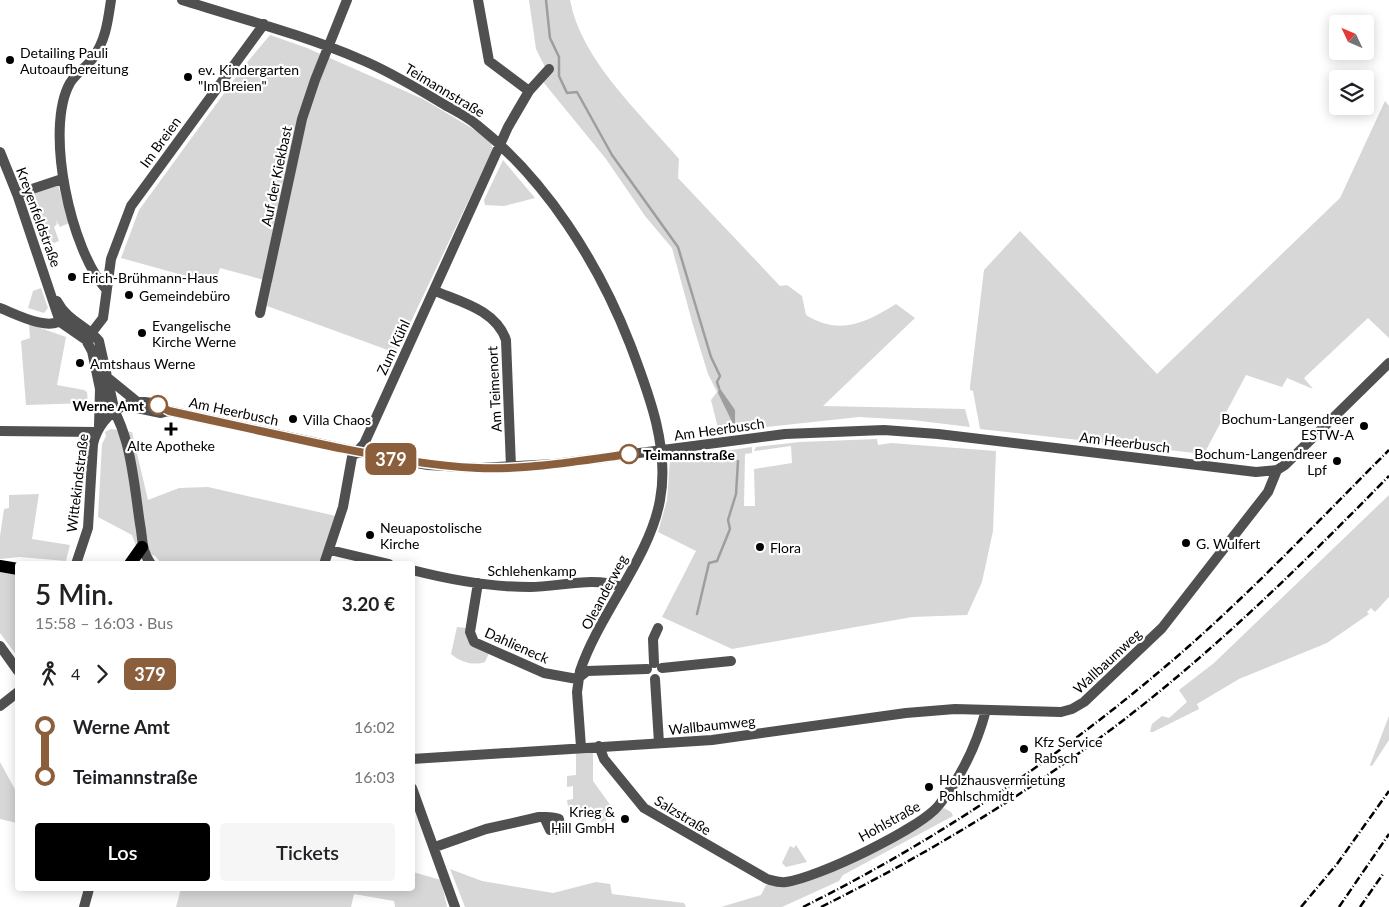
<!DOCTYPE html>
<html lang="de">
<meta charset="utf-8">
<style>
:root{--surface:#fff;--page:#f6f6f6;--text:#202124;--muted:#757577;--accent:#000}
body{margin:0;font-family:Lato,sans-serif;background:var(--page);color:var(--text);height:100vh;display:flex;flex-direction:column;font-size:19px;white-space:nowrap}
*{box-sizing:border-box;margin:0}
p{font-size:16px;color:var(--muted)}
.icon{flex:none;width:28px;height:28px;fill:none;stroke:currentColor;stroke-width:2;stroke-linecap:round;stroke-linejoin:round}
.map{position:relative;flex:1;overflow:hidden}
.panel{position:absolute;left:15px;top:561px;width:400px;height:330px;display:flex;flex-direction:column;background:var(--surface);border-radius:5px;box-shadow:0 2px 12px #0003}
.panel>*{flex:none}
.badge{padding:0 10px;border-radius:8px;font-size:18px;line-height:32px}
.needle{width:32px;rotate:314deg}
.tools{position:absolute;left:1329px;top:15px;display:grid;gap:10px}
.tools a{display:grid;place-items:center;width:45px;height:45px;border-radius:5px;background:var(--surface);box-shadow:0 2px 12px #0003;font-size:25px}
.map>.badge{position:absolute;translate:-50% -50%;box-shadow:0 0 0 2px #fff}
.legs{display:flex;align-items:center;gap:8px;height:55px;padding:0 20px;font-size:16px}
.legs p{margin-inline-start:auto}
.head{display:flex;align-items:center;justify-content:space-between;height:85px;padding:0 20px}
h1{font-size:28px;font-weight:600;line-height:38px}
.cta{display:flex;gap:10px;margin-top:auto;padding:10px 20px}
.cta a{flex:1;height:58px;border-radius:5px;background:var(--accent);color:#fff;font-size:20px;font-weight:600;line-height:58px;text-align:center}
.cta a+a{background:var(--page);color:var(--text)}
ul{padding:0 20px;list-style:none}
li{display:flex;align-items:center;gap:18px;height:50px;font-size:19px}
li i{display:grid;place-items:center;width:8px;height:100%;margin:0 6px;background:currentColor}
li i::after{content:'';width:12px;height:12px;margin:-6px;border:4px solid;border-radius:50%;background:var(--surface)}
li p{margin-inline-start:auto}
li:first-child i{background:linear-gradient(#0000 50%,currentColor 0)}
li:last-child i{background:linear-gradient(currentColor 50%,#0000 0)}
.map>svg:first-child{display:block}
</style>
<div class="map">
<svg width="1389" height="907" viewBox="0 0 1389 907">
<rect width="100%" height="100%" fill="#fff"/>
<path fill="#d7d7d7" d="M529,0H570C581,60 640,113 679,159L678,178L780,286L787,285L802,296L806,315C840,336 865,323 896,304L915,318L823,406L965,409L970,427L912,420L859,417L719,432L711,400L717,392L708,374L693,325L672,248L645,216L606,159L544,83L545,67L536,49Z
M270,35L307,48L423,99L490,139L493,149L396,353L267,306L272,282L220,268L215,284L121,258L139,210L244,66Z
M1385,101L1389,106V338L1368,318L1304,378L1313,389L1287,378L1282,387L1246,375L1204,454L980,429L973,391L970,390V386L984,270L1020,231L1157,374L1340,198Z
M503,160L535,198L504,206L485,205L484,200Z
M58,185L69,223L60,227L56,220L57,224L54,227L59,241L54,243L51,240L54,250L46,254L25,195Z
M41,288L48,308L44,313L28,308L33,291Z
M29,324L66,337L57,385L84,390L87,392L88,403L26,405L21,341L30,338Z
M111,429L132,432L148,500L179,488L208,487L336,516L319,564H162L154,555L141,560L132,535L98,517L102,444L106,436L105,432Z
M877,439L878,445L891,443L996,451L993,531L982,582L967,615L912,617L732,649L662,617L696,551L658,532L667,500L670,459L752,447V453L745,454L744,506H755L754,469L792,463L791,446L754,451L756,447L800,442Z
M39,494L32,539L70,545L66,561L20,557L0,559V536L4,509L9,508V495Z
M1389,495V597L1375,612L1371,608L1367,612L1369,614L1327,643L1239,679L1197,704L1199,709L1153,732H1150L1152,724L1162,716L1169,718L1187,702L1179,690L1214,663Z
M0,572L17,575V656L0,633Z
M457,627L466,628C464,643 478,647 489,653L485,662C473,666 460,662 451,654Z
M1389,716V740L1372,766L1370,765Z
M593,751V781L611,806L606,821L596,824L592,807L569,813L567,800L573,799V786L567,787V776L576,775V752Z
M0,762L17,793V823L0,819Z
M944,808L951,812L953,816L843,875L839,881L782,907H721L761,895L767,883L781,885L893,837Z
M796,845L807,862L786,867L782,863L790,846L794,848Z
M450,869L482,881L553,893L596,882L610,884L612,894L684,903L686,907H465Z
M413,872L441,880L447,907H395L394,901L354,894L351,907H176L181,889H412Z"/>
<path fill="#9e9e9e" d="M719,387L735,410V428L718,393Z"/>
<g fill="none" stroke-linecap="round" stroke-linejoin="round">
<path stroke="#9e9e9e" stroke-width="2.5" d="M546,0L550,38L559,57V76L567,93L577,92L612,155L678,247L711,357L720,376L717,382L719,388
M734,425L737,429L744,427
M697,614L709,563L717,561L730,529L728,520L736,494L738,461"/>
<path stroke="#505050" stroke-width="10" d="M182,0C242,19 304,35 362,60C391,72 418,89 445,105C456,111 468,117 477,125C546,180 598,262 630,344C648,392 670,447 660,500C650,557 599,614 580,671L577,692L581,747
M478,0L489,61L529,91
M0,152L17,194L60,322L86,340L92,351L100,389L99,426
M17,194L62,179
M106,289C71,251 44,129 70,83C76,73 87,67 93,58C106,40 108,20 111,0
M435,291C461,302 496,310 506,340L511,467
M57,301C68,322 85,324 99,341L114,408
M0,308C16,314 50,333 64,318
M260,313L302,119L315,80L347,0
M86,340L103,318L111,259L131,206L264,24
M109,379L136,401
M100,389C131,426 133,478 140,524C143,539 141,551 151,564
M132,407L161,413L169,411
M0,431L97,432
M330,550L389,564
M76,564L88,528L93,444C101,410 138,389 169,411L382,457L428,465L479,468L555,464L785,434L884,430L938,434L1256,472L1277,470
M324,564L343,507L352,457L364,444L508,127L529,91L549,69
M412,570C451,580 490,587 530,587C559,587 594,576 621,587
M478,583L470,632L474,642L544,673L577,679
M0,646L18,671
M654,663L653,639L658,628
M662,668L731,661
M577,679L587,671L647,669
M655,679L659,743
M0,706L18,692
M599,746L604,759L644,808L767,879C774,881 779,883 786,882C817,878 920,829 939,805C961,777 977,744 986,710
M412,759L712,740L906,713L955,709L1061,712L1072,709L1084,702L1162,628L1268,492L1277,470L1285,465L1389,363
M412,788L455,907
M435,847L486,829L539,817C546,817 553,816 559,819L560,827L558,830H550L544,817
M84,907L89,889"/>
<path stroke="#000" stroke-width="12" d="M130,564L142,547
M0,566L18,569"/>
<path stroke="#000" stroke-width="2.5" stroke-dasharray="8 2.5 1 2.5" stroke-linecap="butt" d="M803,907C936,841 1060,757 1173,660C1249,595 1318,521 1389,450
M821,907C950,843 1074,765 1184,671C1256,610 1323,543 1389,476
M1301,907L1337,864L1389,791
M1339,907L1389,834
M1360,907L1383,874"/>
</g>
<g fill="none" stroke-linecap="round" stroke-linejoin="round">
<g stroke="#fff" stroke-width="11">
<path id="line-1" d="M158,405L169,411C225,423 282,436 339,448C385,457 430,466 478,468C528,470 579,461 629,454"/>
</g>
<use href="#line-1" stroke="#8b5e3c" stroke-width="8"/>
</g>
<g fill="#000" stroke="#fff" stroke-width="2">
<circle cx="10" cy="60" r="5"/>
<circle cx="188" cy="77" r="5"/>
<circle cx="72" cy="277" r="5"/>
<circle cx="129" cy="295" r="5"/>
<circle cx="142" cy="333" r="5"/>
<circle cx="80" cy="363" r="5"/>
<circle cx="293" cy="419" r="5"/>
<circle cx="1364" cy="426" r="5"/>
<path d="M168.5 421.5h5v5h5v5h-5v5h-5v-5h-5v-5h5z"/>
<circle cx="1337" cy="461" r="5"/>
<circle cx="370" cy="535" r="5"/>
<circle cx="1186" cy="543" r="5"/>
<circle cx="760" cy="547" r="5"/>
<circle cx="1024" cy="749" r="5"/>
<circle cx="929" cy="787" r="5"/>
<circle cx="625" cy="819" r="5"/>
</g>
<g fill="#fff" stroke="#8b5e3c" stroke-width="2.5">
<circle cx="158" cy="405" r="9"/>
<circle cx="629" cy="454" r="9"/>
</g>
<g text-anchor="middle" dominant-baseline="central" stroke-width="4.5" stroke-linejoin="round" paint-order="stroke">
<g font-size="14" fill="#000" stroke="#fff" text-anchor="start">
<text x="20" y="52">Detailing Pauli<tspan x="20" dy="16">Autoaufbereitung</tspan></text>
<text x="198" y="69">ev. Kindergarten<tspan x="198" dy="16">"Im Breien"</tspan></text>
<text x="82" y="277">Erich-Brühmann-Haus</text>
<text x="139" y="295">Gemeindebüro</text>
<text x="152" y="325">Evangelische<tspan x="152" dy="16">Kirche Werne</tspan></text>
<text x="90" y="363">Amtshaus Werne</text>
<text x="1354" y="418" text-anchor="end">Bochum-Langendreer<tspan x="1354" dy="16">ESTW-A</tspan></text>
<text x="303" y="419">Villa Chaos</text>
<text x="171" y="445" text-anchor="middle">Alte Apotheke</text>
<text x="1327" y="453" text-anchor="end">Bochum-Langendreer<tspan x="1327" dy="16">Lpf</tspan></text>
<text x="380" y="527">Neuapostolische<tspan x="380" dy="16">Kirche</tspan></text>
<text x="1196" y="543">G. Wulfert</text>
<text x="770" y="547">Flora</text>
<text x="1034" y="741">Kfz Service<tspan x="1034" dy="16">Rabsch</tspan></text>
<text x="939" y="779">Holzhausvermietung<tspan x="939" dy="16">Pohlschmidt</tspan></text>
<text x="615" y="811" text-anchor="end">Krieg &amp;<tspan x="615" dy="16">Hill GmbH</tspan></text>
</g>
<g font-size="14" fill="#000" stroke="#fff">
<text transform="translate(445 90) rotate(31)">Teimannstraße</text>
<text transform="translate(160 142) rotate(-54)">Im Breien</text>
<text transform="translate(276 176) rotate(-78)">Auf der Kiekbast</text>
<text transform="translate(39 217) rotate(70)">Kreyenfeldstraße</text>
<text transform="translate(393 347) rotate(-65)">Zum Kühl</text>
<text transform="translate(494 389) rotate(-93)">Am Teimenort</text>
<text transform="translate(234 411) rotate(12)">Am Heerbusch</text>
<text transform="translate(719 429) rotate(-8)">Am Heerbusch</text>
<text transform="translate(1125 442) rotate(7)">Am Heerbusch</text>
<text transform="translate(77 483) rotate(-83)">Wittekindstraße</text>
<text x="532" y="570">Schlehenkamp</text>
<text transform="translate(604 592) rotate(-62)">Oleanderweg</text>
<text transform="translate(517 645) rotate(24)">Dahlieneck</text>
<text transform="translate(1107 661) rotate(-43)">Wallbaumweg</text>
<text transform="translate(712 725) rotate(-6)">Wallbaumweg</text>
<text transform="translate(683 815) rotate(31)">Salzstraße</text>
<text transform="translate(889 821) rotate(-29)">Hohlstraße</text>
</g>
<g font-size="14" font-weight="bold" fill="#000" stroke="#fff" text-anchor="end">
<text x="144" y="405">Werne Amt</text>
<text x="643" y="454" text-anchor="start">Teimannstraße</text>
</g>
</g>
</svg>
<div class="tools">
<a><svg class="needle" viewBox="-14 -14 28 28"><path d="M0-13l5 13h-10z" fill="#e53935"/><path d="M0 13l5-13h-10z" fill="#757577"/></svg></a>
<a><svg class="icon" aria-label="layers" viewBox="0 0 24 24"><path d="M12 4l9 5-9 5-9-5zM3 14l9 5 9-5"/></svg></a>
</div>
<b class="badge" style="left:391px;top:459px;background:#8b5e3c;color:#fff">379</b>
<section class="panel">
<div class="head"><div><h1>5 Min.</h1><p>15:58 – 16:03 · Bus</p></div><b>3.20 €</b></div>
<div class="legs"><svg class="icon" aria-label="walk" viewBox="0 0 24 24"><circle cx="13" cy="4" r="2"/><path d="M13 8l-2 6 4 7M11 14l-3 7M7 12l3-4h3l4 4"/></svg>4<svg class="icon" aria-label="forward" viewBox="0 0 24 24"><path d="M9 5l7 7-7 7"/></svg><b class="badge" style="background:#8b5e3c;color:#fff">379</b></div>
<ul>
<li><i style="color:#8b5e3c"></i><b>Werne Amt</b><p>16:02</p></li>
<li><i style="color:#8b5e3c"></i><b>Teimannstraße</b><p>16:03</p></li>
</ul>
<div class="cta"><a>Los</a><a>Tickets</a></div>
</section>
</div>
